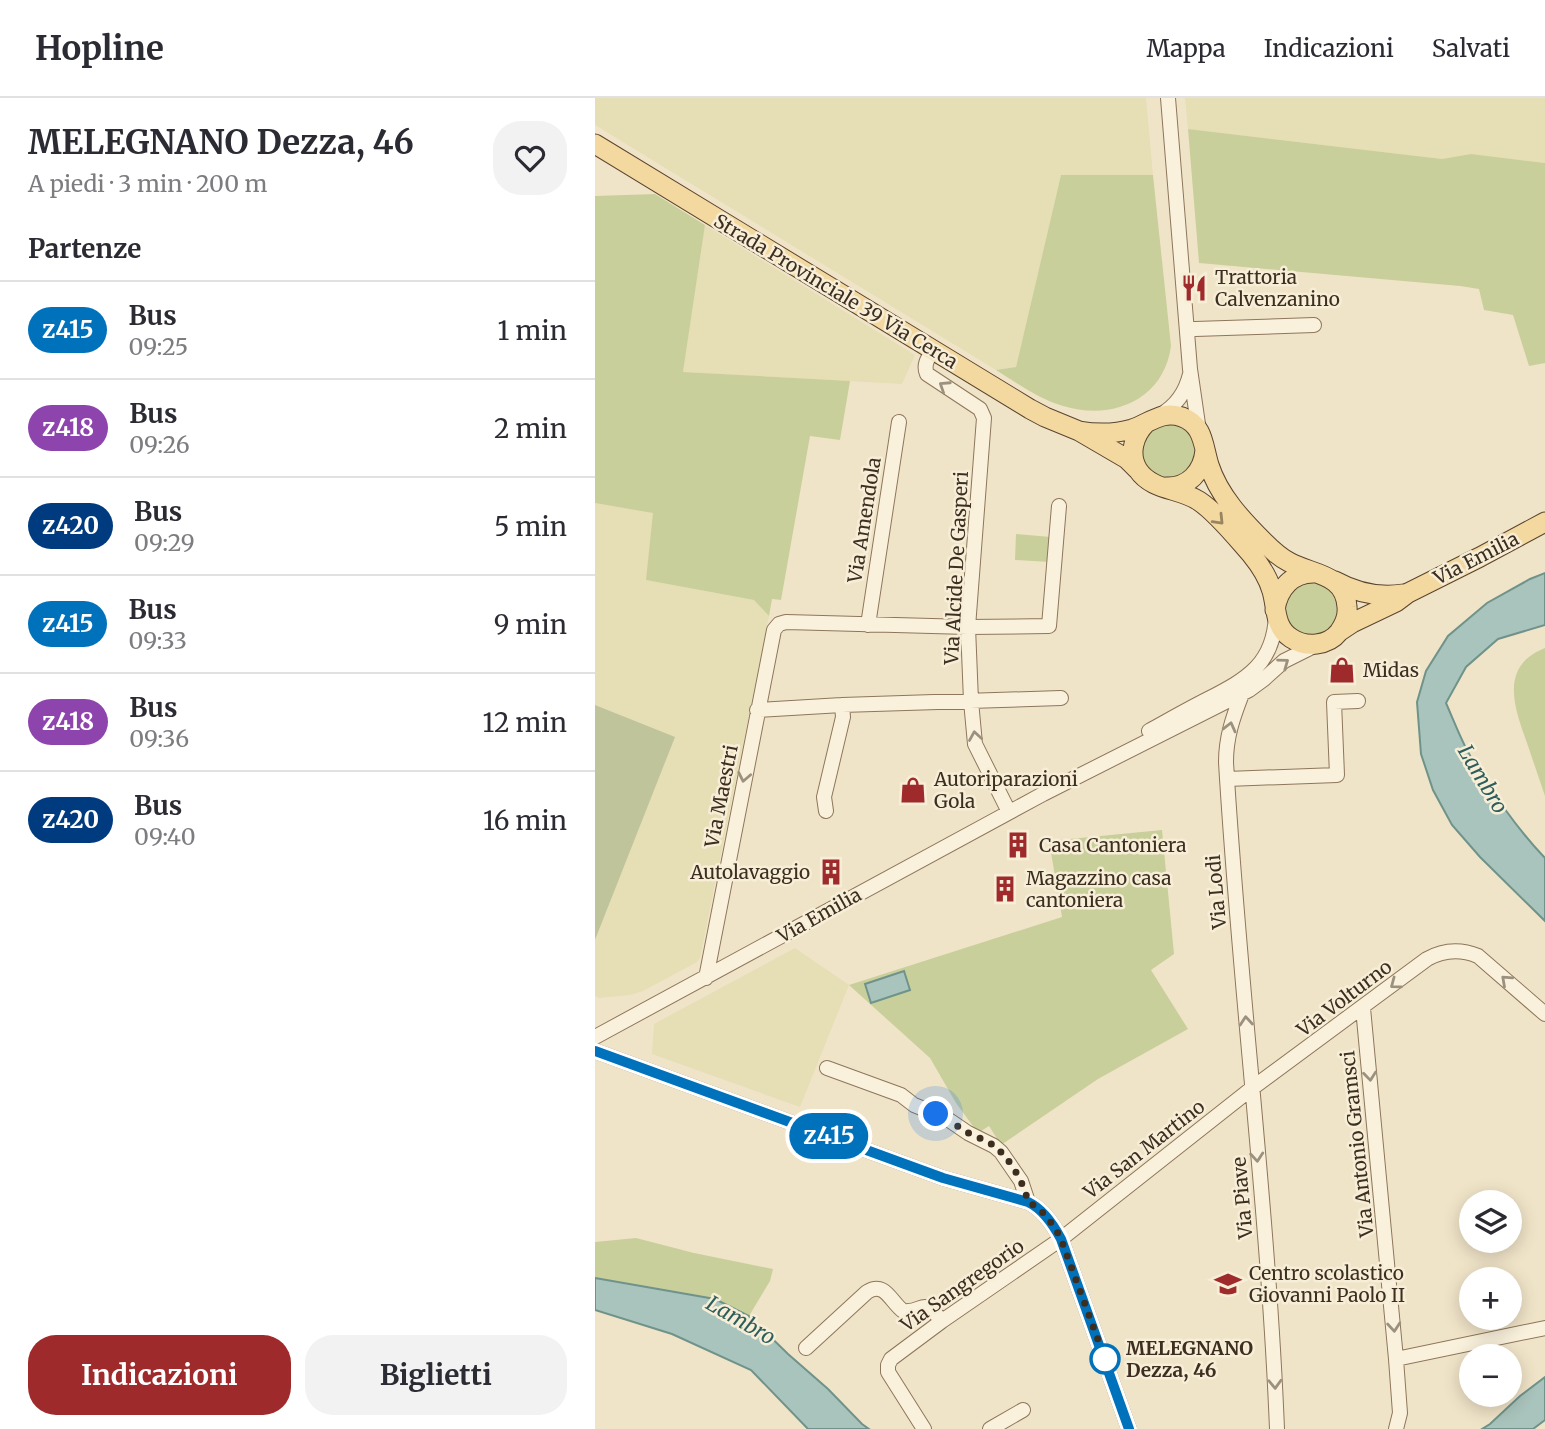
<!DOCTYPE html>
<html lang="it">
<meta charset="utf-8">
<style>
:root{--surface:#fff;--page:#f2f2f3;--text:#2b2b33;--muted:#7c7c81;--line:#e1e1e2;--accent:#9e2a2b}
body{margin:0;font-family:Merriweather,serif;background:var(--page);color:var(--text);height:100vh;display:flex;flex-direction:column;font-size:26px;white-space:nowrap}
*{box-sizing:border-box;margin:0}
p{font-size:23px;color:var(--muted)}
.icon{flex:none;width:38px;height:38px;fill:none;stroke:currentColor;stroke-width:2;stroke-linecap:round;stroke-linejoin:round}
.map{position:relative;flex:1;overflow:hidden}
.details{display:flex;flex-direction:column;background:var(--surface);width:595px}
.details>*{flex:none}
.badge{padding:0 14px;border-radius:23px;font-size:24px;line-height:46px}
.controls{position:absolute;left:864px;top:1092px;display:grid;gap:14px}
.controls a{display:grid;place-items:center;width:63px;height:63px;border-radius:50%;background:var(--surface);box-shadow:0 4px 18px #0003;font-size:35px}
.you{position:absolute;width:35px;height:35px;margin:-18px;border:5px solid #fff;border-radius:50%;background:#1a73e8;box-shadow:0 0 0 10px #1a73e833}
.map>.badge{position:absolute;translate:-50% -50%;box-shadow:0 0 0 4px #fff}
h2{padding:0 28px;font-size:26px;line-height:63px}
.round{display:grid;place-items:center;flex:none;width:74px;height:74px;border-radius:28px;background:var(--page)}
.overview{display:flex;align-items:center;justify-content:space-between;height:119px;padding:0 28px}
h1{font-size:33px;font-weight:700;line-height:52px}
.action{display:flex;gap:14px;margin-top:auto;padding:14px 28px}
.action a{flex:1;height:80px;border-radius:28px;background:var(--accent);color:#fff;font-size:28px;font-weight:700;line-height:80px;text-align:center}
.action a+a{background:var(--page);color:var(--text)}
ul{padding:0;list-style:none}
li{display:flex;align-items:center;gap:21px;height:98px;padding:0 28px;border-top:2px solid var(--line)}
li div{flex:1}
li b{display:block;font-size:26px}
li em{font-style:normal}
li .badge{min-width:77px;font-weight:700;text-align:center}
header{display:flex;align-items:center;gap:42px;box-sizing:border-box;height:98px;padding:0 35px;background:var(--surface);border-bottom:2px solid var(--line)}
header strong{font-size:33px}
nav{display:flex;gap:38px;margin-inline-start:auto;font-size:24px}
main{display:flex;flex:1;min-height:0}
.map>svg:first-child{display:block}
</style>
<header>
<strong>Hopline</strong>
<nav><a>Mappa</a><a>Indicazioni</a><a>Salvati</a></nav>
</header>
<main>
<section class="details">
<div class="overview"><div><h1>MELEGNANO Dezza, 46</h1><p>A piedi · 3 min · 200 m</p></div><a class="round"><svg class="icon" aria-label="heart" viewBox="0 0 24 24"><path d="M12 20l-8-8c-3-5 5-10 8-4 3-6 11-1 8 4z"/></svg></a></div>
<h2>Partenze</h2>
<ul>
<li><span class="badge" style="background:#0072bc;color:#fff">z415</span><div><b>Bus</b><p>09:25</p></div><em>1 min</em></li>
<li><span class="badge" style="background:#8e44ad;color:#fff">z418</span><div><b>Bus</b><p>09:26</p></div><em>2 min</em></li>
<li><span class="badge" style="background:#003b80;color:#fff">z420</span><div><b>Bus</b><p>09:29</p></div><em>5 min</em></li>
<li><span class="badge" style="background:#0072bc;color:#fff">z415</span><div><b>Bus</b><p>09:33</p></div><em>9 min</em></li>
<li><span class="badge" style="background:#8e44ad;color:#fff">z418</span><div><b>Bus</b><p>09:36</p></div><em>12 min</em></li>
<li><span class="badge" style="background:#003b80;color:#fff">z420</span><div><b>Bus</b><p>09:40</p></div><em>16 min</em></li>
</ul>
<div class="action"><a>Indicazioni</a><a>Biglietti</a></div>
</section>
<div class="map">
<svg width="950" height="1331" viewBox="0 0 950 1331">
<rect width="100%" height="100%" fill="#f0e4c8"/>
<path fill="#e6deb5" d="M0,0H551L558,77H466L421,269L401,272L0,27Z
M590,0H950V65L876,56L847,61L593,31Z
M110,127L320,257L307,286L88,274Z
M0,405L59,414L52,482L159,502L174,518L105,860L102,864L48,893L35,897L4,900L0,898V842L79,640L0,607Z
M200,850L254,887L205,1009L57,956L59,926Z"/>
<path fill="#c9cf9b" d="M593,31L847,61L876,56L950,65V265L934,268L918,217L889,212L884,191L865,188L604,165Z
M466,77H558L576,248C569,302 517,323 468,308C444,301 422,285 401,272L421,269Z
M60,96L110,127L88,274L255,283L245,342L215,338L186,502L177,501L174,518L159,502L51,482L58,415L0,405V98Z
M547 354a27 27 0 1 1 54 0a27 27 0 1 1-54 0Z
M421,436L456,439L455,464L420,462Z
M708,484H727L742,496L746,514L730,537L703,536L691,523L690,504L693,495Z
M950,550V698C944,680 938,663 932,645C919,609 904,568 950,550Z
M567,732L579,856L556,872L593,931L503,981L406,1047L394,1028L383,1035L361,1005L335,960L254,887L467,819L454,743Z
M41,1140L99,1155L178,1171L175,1183L154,1218L120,1201L0,1180V1144Z"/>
<path fill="#bfc49a" d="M0,607L80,639L0,842Z"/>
<path fill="#a9c4bc" stroke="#6f938a" stroke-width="2" d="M950,475V527L903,541L871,569L851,605C858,621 865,639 873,654C892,688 923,732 950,760V823L885,759L857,727L838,692L826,656L822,604L831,573L853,538L892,505L935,481Z
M309,873L315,892L276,905L270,886Z
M0,1180L120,1201L154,1218L193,1256L233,1291L267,1326L274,1331H213L156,1272L77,1236L0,1212Z
M950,1279V1322L938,1331H887L895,1326L925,1298Z"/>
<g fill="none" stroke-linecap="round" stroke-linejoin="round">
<g stroke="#8d765c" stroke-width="16">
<path id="minor" d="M573,0L595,271L604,333
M593,232L600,231L719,227
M338,252C333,260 328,267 332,276L385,311L389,320L373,529L376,603L380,646L414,714
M565,317C581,308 591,293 595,276
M273,527L304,324
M647,596C638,619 631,639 631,664C644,886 673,1108 682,1331
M162,612L247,607L466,600
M554,633C574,622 593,611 613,601C652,581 679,566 681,517
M632,681L742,677L739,604L763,603
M231,713L229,699L248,619L247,607
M111,880L179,532L184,526L191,524L373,529L454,528L464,408
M768,910L801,1261L805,1315L801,1331
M0,939L448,696L654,592L669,581L689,563L721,547
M0,953L348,1080L433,1104C448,1111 458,1126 466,1141L534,1331
M232,970L306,997L319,1007L351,1020L373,1035L399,1048L406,1054L426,1083L433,1104
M211,1250L272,1194C290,1183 295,1203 308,1213C331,1215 325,1197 347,1223
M801,1261L950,1230
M329,1331L293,1274V1267L296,1261L347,1223L466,1141L656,991L832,861C848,852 866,851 883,858L950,916
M395,1331L428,1312"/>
</g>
<g stroke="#5b4430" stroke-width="21">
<path id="major" d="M0,46L435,311L450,319L484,333L532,361L542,371
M484,333C502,336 520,336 537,331C555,325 567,312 587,319C609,327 608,348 614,367C624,398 647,422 669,444C677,452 684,459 694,464C717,477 750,475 752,509C753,518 749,527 744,534C733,548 711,550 696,540C679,529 682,510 677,493C673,479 665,467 656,456C641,439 622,415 604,403C585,390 557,393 543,372C533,356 539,337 551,325
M571,389C593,390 608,374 610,352
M740,483C762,495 783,500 808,496
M680,512C683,491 697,474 720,475
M745,533L757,525L801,504L813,495L885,459L950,424"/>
</g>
<use href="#minor" stroke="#faf1dc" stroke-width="14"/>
<use href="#major" stroke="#f3d9a0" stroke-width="19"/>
</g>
<defs><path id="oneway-chevron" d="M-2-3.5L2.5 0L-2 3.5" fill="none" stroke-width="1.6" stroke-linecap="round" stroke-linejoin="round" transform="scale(1.75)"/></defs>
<g stroke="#9c907e">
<use href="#oneway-chevron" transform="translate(349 288) rotate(-147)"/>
<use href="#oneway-chevron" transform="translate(689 565) rotate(-36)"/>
<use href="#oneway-chevron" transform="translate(635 629) rotate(-76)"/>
<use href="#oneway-chevron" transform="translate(380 638) rotate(-99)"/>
<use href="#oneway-chevron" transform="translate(149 679) rotate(101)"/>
<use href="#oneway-chevron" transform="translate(911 882) rotate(-138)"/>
<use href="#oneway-chevron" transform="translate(800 886) rotate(143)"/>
<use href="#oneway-chevron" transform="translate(651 923) rotate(-95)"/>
<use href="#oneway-chevron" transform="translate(775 978) rotate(84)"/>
<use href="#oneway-chevron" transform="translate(662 1059) rotate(85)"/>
<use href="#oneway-chevron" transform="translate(799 1229) rotate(85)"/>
<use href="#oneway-chevron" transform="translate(680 1286) rotate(88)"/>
</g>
<use stroke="#988460" href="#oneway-chevron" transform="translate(624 422) rotate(46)"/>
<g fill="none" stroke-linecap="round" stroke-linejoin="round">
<g stroke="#fff" stroke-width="16">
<path id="line" d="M0,953L348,1080L433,1104C448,1111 458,1126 466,1141L534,1331"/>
</g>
<use href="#line" stroke="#0072bc" stroke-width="10"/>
<path stroke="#3d2e20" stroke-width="7" stroke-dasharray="0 12.6" d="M341,1016C352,1020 360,1027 370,1033C379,1039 391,1041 399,1048C415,1060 429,1085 433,1104C448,1111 458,1126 466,1141L513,1269L510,1261"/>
</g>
<defs>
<g id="restaurant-bare" transform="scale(2.1)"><path d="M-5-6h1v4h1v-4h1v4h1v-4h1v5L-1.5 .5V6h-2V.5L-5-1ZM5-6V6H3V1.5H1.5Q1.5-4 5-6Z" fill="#9e2a2b" stroke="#f7eed8" stroke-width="2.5" paint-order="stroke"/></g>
<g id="shop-bare" transform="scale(2.1)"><path d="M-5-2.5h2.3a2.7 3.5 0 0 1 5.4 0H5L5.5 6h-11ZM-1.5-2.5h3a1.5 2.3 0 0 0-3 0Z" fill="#9e2a2b" stroke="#f7eed8" stroke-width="2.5" paint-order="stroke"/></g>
<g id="building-bare" transform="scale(2.1)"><path d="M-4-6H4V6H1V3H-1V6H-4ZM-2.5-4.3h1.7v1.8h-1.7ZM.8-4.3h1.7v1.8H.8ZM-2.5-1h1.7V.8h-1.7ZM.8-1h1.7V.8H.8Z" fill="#9e2a2b" stroke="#f7eed8" stroke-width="2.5" paint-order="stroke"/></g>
<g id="school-bare" transform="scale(2.1)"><path d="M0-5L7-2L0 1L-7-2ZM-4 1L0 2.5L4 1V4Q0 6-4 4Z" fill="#9e2a2b" stroke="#f7eed8" stroke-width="2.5" paint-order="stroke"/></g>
</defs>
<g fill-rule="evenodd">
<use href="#restaurant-bare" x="599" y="190"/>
<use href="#shop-bare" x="747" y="572"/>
<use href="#shop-bare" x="318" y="692"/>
<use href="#building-bare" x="423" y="747"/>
<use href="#building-bare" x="236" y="774"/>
<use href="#building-bare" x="410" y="791"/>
<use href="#school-bare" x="633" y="1186"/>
</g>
<circle fill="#fff" stroke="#0072bc" stroke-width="3.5" cx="510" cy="1261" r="14"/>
<g text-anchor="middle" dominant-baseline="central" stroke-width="5" stroke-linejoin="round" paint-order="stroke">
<g font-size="19" fill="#3d2e20" stroke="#f7eed8" text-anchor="start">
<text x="620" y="179">Trattoria<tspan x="620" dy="22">Calvenzanino</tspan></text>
<text x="768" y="572">Midas</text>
<text x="339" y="681">Autoriparazioni<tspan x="339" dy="22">Gola</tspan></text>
<text x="444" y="747">Casa Cantoniera</text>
<text x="215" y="774" text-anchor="end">Autolavaggio</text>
<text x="431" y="780">Magazzino casa<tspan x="431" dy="22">cantoniera</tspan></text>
<text x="654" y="1175">Centro scolastico<tspan x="654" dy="22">Giovanni Paolo II</tspan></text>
</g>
<g font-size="19" fill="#3d2e20" stroke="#f7eed8">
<text transform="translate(241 193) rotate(31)">Strada Provinciale 39 Via Cerca</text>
<text transform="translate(269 422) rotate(-81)">Via Amendola</text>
<text transform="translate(881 460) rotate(-27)">Via Emilia</text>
<text transform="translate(361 470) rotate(-87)">Via Alcide De Gasperi</text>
<text transform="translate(126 698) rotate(-79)">Via Maestri</text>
<text transform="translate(621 794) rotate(-95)">Via Lodi</text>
<text transform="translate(224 817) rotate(-29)">Via Emilia</text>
<text transform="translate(749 900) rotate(-37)">Via Volturno</text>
<text transform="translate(762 1046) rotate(-96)">Via Antonio Gramsci</text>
<text transform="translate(549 1051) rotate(-38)">Via San Martino</text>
<text transform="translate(647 1100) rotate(-95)">Via Piave</text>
<text transform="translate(367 1187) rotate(-35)">Via Sangregorio</text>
</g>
<g font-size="19" font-weight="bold" fill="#3d2e20" stroke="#f7eed8" text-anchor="start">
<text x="531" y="1250">MELEGNANO<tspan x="531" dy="22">Dezza, 46</tspan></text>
</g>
<g font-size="21" font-style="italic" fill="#2f5d5a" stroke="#f7eed8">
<text transform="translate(888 681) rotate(59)">Lambro</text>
<text transform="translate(146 1222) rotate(30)">Lambro</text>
</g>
</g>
</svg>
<div class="controls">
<a><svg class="icon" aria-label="layers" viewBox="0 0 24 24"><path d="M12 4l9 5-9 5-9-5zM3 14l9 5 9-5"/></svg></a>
<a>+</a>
<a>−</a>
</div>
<div class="you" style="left:341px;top:1016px"></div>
<b class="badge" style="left:234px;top:1038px;background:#0072bc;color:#fff">z415</b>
</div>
</main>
